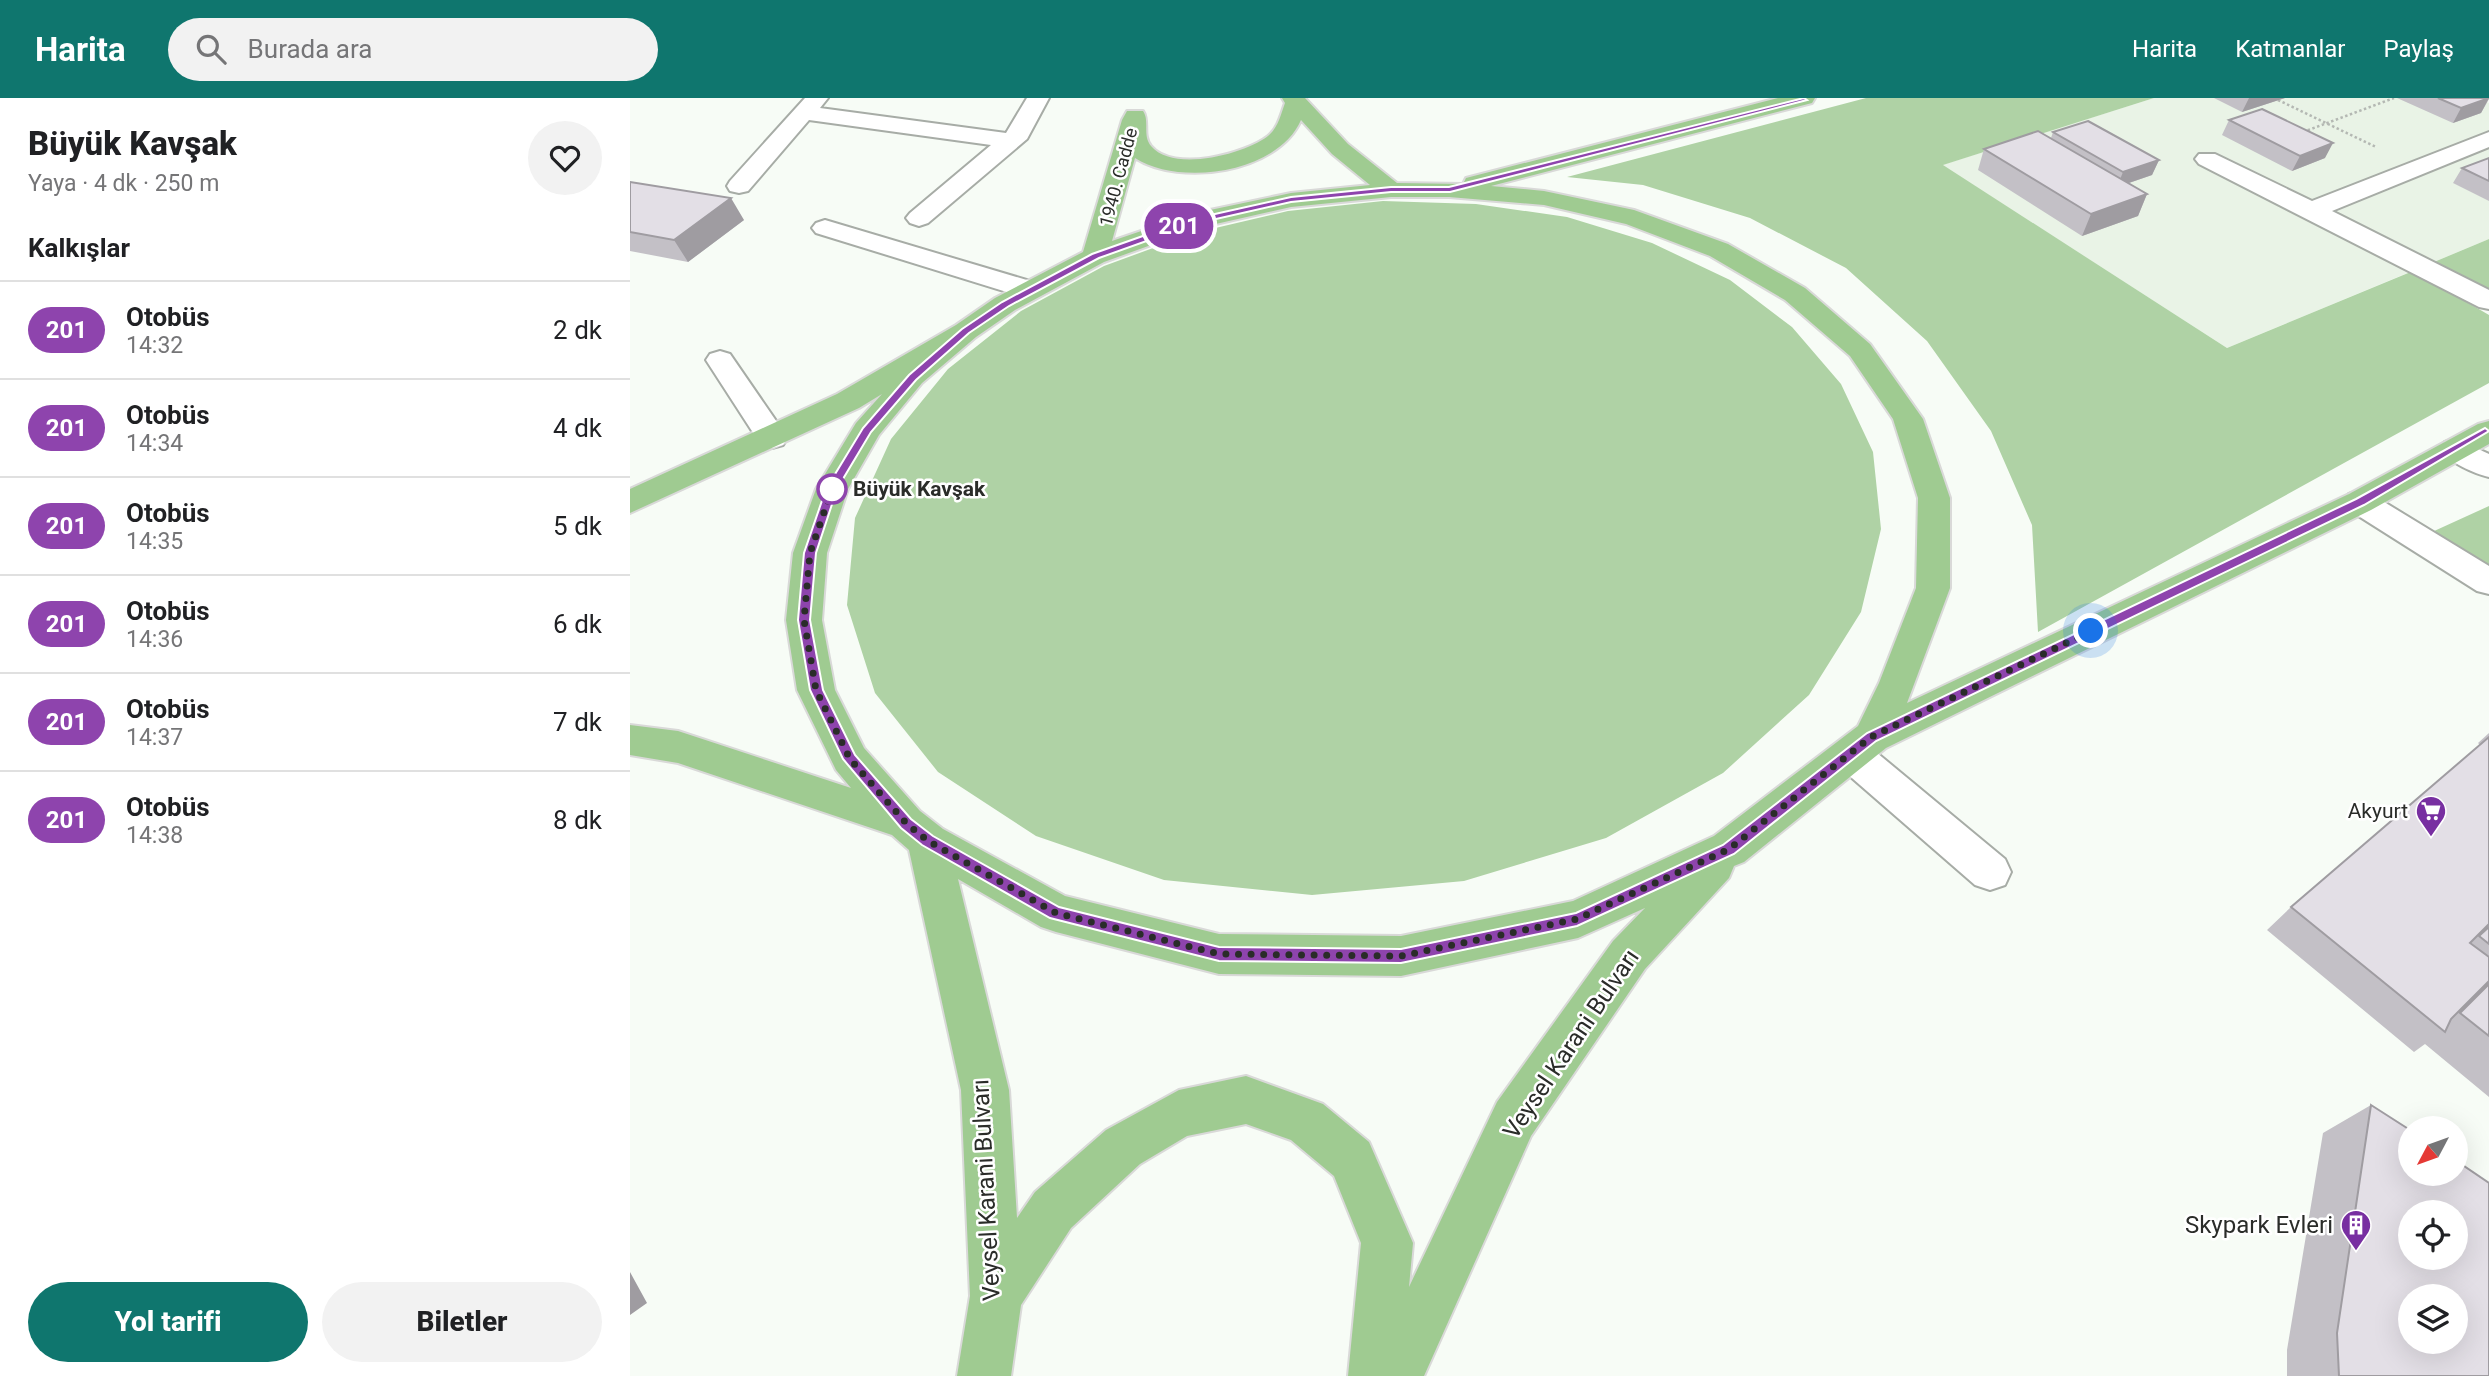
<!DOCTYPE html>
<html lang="tr">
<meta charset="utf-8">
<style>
:root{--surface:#fff;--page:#f2f2f2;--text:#202124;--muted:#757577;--line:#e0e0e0;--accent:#0f766e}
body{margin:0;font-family:Roboto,sans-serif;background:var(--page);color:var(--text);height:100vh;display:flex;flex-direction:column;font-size:26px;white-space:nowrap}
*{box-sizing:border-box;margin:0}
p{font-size:23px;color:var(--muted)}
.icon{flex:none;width:38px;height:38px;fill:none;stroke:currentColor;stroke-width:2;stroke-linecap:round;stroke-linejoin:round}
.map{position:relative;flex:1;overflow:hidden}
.sheet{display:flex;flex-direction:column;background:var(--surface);width:630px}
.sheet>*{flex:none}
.badge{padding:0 14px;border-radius:23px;font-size:24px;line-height:46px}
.needle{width:46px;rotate:229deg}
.tools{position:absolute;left:1768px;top:1018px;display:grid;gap:14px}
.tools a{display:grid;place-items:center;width:70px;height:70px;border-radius:50%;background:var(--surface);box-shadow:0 7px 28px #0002;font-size:35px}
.you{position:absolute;width:35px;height:35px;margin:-18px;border:5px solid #fff;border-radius:50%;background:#1a73e8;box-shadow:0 0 0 10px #1a73e833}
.map>.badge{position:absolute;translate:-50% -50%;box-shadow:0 0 0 4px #fff}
h2{padding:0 28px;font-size:26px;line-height:63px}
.round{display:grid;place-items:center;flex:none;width:74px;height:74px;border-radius:37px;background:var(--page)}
.overview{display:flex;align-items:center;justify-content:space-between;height:119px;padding:0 28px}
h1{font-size:33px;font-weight:800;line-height:52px}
.primary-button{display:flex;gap:14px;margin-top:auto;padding:14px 28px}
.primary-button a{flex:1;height:80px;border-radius:42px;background:var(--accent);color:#fff;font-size:28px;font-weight:800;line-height:80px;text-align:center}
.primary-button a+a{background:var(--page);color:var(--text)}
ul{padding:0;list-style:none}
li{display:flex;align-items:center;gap:21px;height:98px;padding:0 28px;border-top:2px solid var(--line)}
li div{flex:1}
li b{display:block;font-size:26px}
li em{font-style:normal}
li .badge{min-width:77px;font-weight:700;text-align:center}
header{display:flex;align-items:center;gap:42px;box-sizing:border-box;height:98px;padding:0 35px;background:var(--accent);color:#fff}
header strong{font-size:33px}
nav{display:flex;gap:38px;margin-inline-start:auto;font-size:24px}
.search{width:490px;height:63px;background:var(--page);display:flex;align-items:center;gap:18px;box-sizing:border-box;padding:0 24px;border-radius:38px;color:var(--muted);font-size:26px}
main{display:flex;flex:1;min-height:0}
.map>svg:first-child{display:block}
</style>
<header>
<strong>Harita</strong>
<div class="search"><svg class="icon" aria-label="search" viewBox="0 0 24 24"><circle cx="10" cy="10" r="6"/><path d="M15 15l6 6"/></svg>Burada ara</div>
<nav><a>Harita</a><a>Katmanlar</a><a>Paylaş</a></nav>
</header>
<main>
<section class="sheet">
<div class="overview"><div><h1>Büyük Kavşak</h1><p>Yaya · 4 dk · 250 m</p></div><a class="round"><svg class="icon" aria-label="heart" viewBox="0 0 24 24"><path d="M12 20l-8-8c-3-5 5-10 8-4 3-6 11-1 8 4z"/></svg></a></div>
<h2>Kalkışlar</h2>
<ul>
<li><span class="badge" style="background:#8e44ad;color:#fff">201</span><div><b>Otobüs</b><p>14:32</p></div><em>2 dk</em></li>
<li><span class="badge" style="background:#8e44ad;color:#fff">201</span><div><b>Otobüs</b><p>14:34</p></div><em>4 dk</em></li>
<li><span class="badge" style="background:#8e44ad;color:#fff">201</span><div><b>Otobüs</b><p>14:35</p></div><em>5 dk</em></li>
<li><span class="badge" style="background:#8e44ad;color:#fff">201</span><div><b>Otobüs</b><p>14:36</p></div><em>6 dk</em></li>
<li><span class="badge" style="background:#8e44ad;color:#fff">201</span><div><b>Otobüs</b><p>14:37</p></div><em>7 dk</em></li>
<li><span class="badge" style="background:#8e44ad;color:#fff">201</span><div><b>Otobüs</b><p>14:38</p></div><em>8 dk</em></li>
</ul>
<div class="primary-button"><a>Yol tarifi</a><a>Biletler</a></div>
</section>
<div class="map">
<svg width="1859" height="1278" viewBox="0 0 1859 1278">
<rect width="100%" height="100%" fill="#f7fcf6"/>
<path fill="#e9f3e6" d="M1524,0H1848L1859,5V141L1597,250L1312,67Z"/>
<path fill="#afd2a5" d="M1236,0H1524L1313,67L1597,250L1783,173L1859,217V285L1408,534L1402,427L1361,333L1297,243L1216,170L1120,120L1013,87L937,79Z
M753,103L846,106L937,119L1022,145L1100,182L1162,229L1211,286L1243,354L1251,431L1231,514L1179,597L1093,675L976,740L834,783L682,797L534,782L406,738L308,674L245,595L217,507L225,420L261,341L318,271L391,213L474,168L564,135L658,113Z
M1859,141V192L1804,164Z
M1859,408V468L1802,434Z"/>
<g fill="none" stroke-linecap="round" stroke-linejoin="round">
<g stroke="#a7aca6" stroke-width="4">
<path id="minor" d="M175,0H198L190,10L376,35L397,0H419L397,41L298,125L289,128L280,125L276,120L280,115L361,47L179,22L118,93L109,95L100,93L97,88L100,83Z
M1859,34V49L1702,113L1859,192V211L1849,209L1569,66L1565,61L1569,56H1585L1682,103Z
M195,122L410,186L414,192L410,198L400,200L390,198L186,135L182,130L186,125Z
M90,253L100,256L153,333L157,340L153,347L142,350L131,347L76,262L80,256Z
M1826,341L1859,356V379C1843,375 1820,365 1810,351L1815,344Z
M1730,393L1741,396L1859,468V496L1847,493L1719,412L1714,404L1719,396Z
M1221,640L1235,645L1375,761L1381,774L1375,787L1360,792L1345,787L1207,667L1202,656L1207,645Z"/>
</g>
<g stroke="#d9d9d8" stroke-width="4">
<path id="major" d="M652,0H675L718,46L767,85L833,86L836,80L1148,0H1185L1182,5L861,88L914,93L1004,112L1098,146L1175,190L1240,246L1293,321L1320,400V490L1277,605L1719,396L1848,326L1859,323V346L1741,412L1256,650L1114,764L1104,768L1099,780L1015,871L901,1038L794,1278H718L731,1145L704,1078L661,1042L616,1026L557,1038L510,1066L441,1130L391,1207L381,1278H327L340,1198L331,992L279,752L262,737L48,665L0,657V627L48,633L221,690L206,672L167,592L156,522L163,455L186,391L226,325L252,296L229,310L0,415V391L207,296L326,227L365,200L453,154L492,22L497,13H513C520,23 512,37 521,48C543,75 615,56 638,38C648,30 651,16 655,5ZM671,22L702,56L740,87L661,95L561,116L482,143L505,60C550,89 648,75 671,22ZM761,99H819L914,107L996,126L1080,158L1155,202L1220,258L1263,321L1288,400L1286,490L1249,585L1228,628L1084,738L943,803L771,838L589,836L435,798L313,731L290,713L234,650L205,592L192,522L197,455L218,391L249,337L292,285L346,239L385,212L474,164L568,130L661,109ZM328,781L411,829L426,834L589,876L771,878L948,840L1015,810L983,843L867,1004L779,1189L783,1145L739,1044L693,1006L616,978L549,992L476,1032L405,1094L387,1120L379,992Z"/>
</g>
<path stroke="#b4b8b3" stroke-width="2.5" stroke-dasharray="2.5 2.5" stroke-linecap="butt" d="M1648,2L1746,49
M1673,34L1764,0"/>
<use href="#minor" fill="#fff" fill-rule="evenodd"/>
<use href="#major" fill="#9fcb91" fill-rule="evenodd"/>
</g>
<path fill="#c3c0c6" d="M1584,0H1655L1612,14Z
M1767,0H1859V1L1851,15L1823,25Z
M1599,22L1695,60L1662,73L1592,37Z
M1423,34L1529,62L1522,77L1499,85L1517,96L1508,118L1452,138L1348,72L1354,51L1421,40Z
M1859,60V103L1823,85L1832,70Z
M0,84L114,122L58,164L0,153Z
M1859,635V999L1795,946L1784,954L1637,832L1661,809L1850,647L1848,645Z
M1741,1007L1859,1278H1657V1252L1693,1035Z"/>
<path fill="#9f9ca1" d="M1619,0H1655L1612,14Z
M1859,0L1851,15L1823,25L1831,10Z
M1703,45L1695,60L1662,73L1670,58Z
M1529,62L1522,77L1487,89L1493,74Z
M1517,96L1508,118L1452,138L1461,116Z
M101,100L114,122L58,164L44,142Z
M0,1174L17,1205L0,1217Z"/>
<path fill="#e3dfe6" stroke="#9f9ca1" stroke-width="2" fill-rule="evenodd" d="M1808,0H1859L1831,10Z
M1632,11L1703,45L1670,58L1599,22Z
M1458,23L1529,62L1493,74L1423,34Z
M1408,33L1517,96L1461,116L1354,51Z
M1859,60V83L1832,70Z
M0,84L101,100L44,142L0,134Z
M1859,639V826L1840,845L1859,859V883L1821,921L1815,934L1661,809Z
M1859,829V846L1849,838Z
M1859,886V938L1830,915Z
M1741,1007L1780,1032V1076H1825V1062L1859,1085V1278H1709L1707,1235ZM1780,1115H1825V1160H1780ZM1780,1199H1825V1244H1780Z"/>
<path fill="#8e44ad" stroke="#fff" stroke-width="2" d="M1174,0L1177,2L820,94H761L661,104L564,126L469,160L379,208L339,235L286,282L241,334L207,391L186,455L180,522L193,592L225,657L281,721L303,738L429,809L589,849L771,851L946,815L1093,747L1237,635L1726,401L1855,330L1859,333L1734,407L1246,643L1104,756L947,828L771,865L589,863L420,820L292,747L271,730L213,661L180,592L168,522L174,455L196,391L233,330L279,277L332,231L372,204L462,156L558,122L661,99L761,89H819Z"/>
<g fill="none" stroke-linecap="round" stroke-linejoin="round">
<path stroke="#2a2c29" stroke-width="7" stroke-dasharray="0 12.6" d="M202,391L180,455L174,522L186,592L220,661L276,725L298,743L426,815L589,856L771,858L947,821L1099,751L1241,639L1461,533"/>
</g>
<defs>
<g id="supermarket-pin" transform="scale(1.575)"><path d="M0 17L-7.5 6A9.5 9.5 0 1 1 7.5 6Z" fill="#782fa1" stroke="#fff"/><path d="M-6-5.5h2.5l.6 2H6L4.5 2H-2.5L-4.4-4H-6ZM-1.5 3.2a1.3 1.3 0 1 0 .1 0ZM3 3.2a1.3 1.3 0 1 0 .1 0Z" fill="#fff"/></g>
<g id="building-pin" transform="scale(1.575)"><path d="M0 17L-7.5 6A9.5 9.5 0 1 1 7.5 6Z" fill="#782fa1" stroke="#fff"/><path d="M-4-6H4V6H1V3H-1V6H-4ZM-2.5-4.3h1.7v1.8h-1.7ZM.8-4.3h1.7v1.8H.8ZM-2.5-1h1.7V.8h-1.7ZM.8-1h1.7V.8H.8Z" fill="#fff"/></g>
</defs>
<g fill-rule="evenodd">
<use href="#supermarket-pin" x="1801" y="713"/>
<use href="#building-pin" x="1726" y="1127"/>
</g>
<circle fill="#fff" stroke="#8e44ad" stroke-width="3.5" cx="202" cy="391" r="14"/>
<g text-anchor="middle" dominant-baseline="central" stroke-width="5" stroke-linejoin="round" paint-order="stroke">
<g font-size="18" fill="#2a2c29" stroke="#fff">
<text transform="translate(488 79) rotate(-75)">1940. Cadde</text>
</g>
<g font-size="21" font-weight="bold" fill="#2a2c29" stroke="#fff" text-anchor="start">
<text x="223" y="391">Büyük Kavşak</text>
</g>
<g font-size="21" fill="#2a2c29" stroke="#fff" text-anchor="end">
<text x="1778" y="713">Akyurt</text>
</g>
<g font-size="24" fill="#2a2c29" stroke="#fff">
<text transform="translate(941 946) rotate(-56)">Veysel Karani Bulvarı</text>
<text transform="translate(356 1092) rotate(-93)">Veysel Karani Bulvarı</text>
</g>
<g font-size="24" fill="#2a2c29" stroke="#fff" text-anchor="end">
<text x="1703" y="1127">Skypark Evleri</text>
</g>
</g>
</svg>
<div class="tools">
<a><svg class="needle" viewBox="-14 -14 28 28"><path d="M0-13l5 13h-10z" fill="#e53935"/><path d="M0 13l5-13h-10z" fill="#757577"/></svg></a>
<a><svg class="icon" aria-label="locate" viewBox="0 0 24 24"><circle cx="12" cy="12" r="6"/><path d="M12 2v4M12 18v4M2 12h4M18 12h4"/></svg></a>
<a><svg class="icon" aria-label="layers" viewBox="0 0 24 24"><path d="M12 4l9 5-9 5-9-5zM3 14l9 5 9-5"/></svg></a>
</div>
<div class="you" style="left:1461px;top:533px"></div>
<b class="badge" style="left:549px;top:128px;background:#8e44ad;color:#fff">201</b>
</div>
</main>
